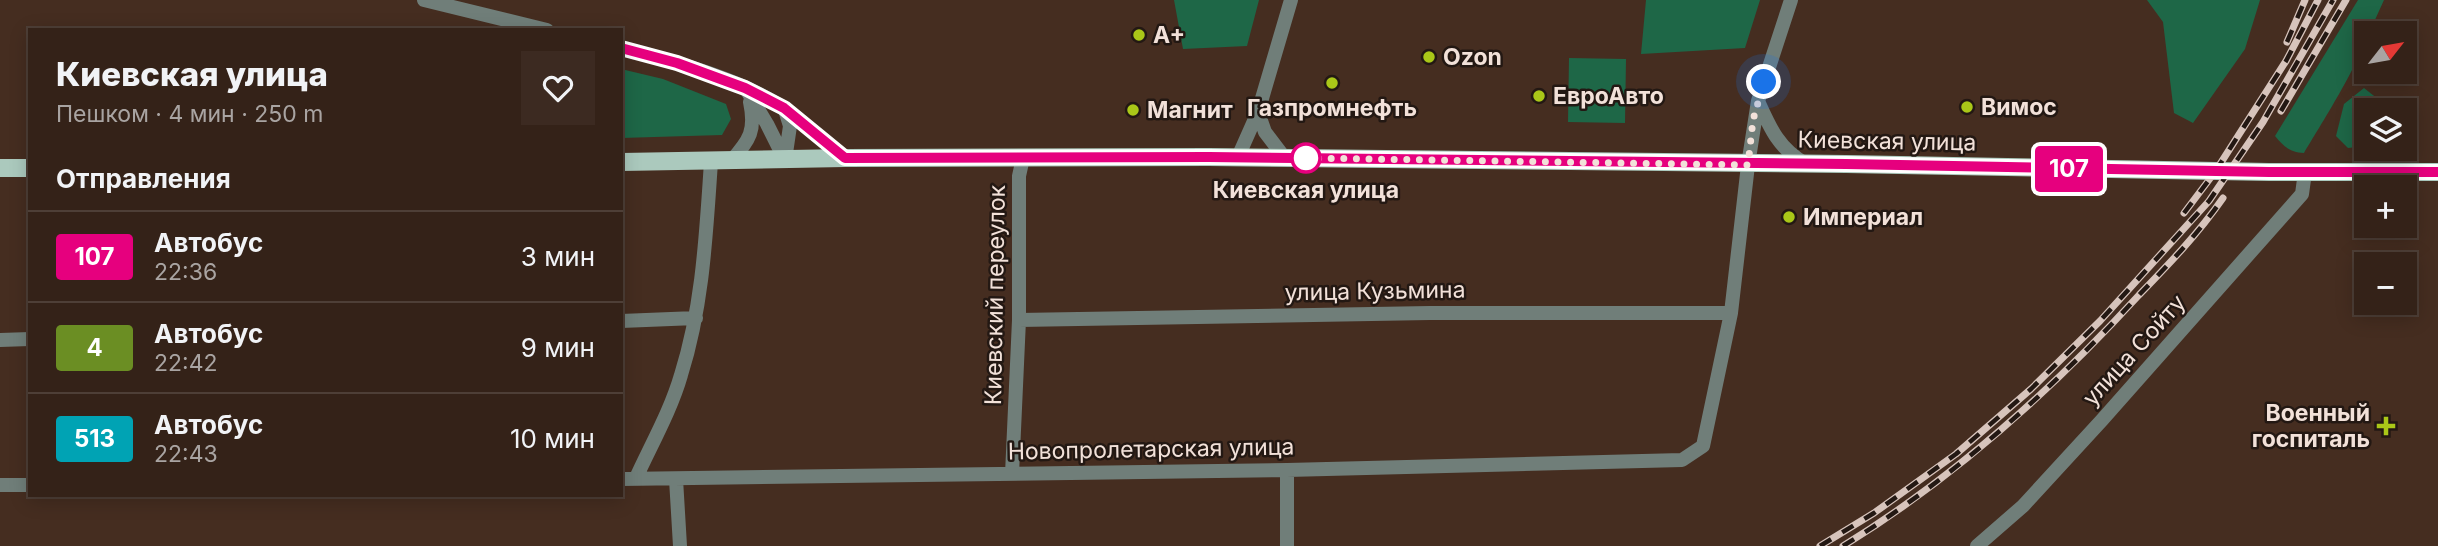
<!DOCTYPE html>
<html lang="ru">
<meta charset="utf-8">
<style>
:root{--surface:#342218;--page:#3c2a21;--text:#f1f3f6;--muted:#a9a4a2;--line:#4e3f37}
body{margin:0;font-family:Inter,sans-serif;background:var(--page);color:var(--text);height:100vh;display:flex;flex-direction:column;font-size:26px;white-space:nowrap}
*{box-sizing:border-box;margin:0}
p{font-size:23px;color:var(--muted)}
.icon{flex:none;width:38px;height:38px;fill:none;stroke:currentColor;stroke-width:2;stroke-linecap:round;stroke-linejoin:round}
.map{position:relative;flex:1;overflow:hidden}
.details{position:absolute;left:28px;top:28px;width:595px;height:469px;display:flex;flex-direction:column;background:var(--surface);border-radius:0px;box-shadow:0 4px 18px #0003,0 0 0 2px var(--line)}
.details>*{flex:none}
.badge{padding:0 14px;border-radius:5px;font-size:24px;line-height:46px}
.needle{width:46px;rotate:59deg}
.tools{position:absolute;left:2354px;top:21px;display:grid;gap:14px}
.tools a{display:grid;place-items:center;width:63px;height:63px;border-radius:0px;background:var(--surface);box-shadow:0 4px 18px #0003,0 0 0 2px var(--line);font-size:35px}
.you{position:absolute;width:35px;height:35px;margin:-18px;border:5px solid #fff;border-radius:50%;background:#1a73e8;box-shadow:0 0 0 10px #1a73e833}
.map>.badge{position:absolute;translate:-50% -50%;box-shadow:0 0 0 4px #fff}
h2{padding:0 28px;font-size:26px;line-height:63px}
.round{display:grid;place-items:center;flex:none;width:74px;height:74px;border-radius:0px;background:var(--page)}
.head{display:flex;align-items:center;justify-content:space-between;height:119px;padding:0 28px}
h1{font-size:33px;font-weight:800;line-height:52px}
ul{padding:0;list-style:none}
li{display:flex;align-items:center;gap:21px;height:91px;padding:0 28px;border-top:2px solid var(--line)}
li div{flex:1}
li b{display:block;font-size:26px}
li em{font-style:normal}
li .badge{min-width:77px;font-weight:700;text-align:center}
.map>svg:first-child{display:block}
</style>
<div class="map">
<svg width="2438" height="546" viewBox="0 0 2438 546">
<rect width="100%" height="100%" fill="#452d20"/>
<path fill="#1e6747" d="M1174,0H1259L1247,46L1183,49Z
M1646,0H1760L1745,48L1641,54Z
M2147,0H2260L2245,49L2193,123L2174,113L2163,22Z
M2358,0H2384L2369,33H2366C2366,54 2317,131 2304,153C2290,152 2284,147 2275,136Z
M1569,58L1626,59L1625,123L1568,122Z
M621,69L663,79L726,104L731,119L722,135L621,138Z
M2364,88L2383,103L2385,110H2366V146L2348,148L2336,136L2344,104Z"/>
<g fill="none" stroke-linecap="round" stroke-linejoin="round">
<path stroke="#707e79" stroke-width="14" d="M1258,112L1265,132L1284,157
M1238,157L1258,112L1291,0
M1019,320L1430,313H1731
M621,321L696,318
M0,340L30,339
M1287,470V546
M1012,474L1019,320V176L1023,158
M636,478C651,445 671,410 681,375C703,305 706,234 711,162
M621,479L1287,470L1682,460L1703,446L1731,313L1748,165
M676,479L680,546
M0,485H30
M1977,546L2023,506L2102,420L2302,194L2305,172"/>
<path stroke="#707e79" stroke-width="14" d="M424,0L547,30
M621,48C676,63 734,76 782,107C804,122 824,142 845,158
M746,89L767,124L785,160
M1758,101C1770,128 1779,149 1806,164
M785,110L790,126L785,160
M731,161C750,140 756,130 750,102
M1748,165L1758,101L1791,0"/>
<path stroke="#abc9bd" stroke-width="18" d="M621,162L845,158L1209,157L1846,164L2269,172H2438
M0,168H30"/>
<g stroke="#d7c4bc" stroke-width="7">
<path id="rail" d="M2287,42L2305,0
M2281,111L2346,0
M2184,213L2215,172L2286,61L2318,0
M1820,546L1874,513L1956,454L2031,389L2100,321L2209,201L2263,122L2333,0
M1843,546C1954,478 2051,391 2139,295C2169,264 2198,234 2223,198"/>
</g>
<use href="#rail" stroke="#231813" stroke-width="4.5" stroke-dasharray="13" stroke-linecap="butt"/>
</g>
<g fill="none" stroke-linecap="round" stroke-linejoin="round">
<g stroke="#fff" stroke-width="16">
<path id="line" d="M621,48L677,63L745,88L784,108L845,158L1209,157L1846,164L2269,172H2438"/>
</g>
<use href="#line" stroke="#e6007e" stroke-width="10"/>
<path stroke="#f2e1d9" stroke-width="7" stroke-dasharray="0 12.6" d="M1306,158L1748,165L1753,120L1764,82"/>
</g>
<g fill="#aac718" stroke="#231813" stroke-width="2.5">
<circle cx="1139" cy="35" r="7"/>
<circle cx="1429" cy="57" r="7"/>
<circle cx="1332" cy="83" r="7"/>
<circle cx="1539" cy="96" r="7"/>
<circle cx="1967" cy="107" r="7"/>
<circle cx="1133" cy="110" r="7"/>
<circle cx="1789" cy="217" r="7"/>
<path d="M2382.5 415.5h7v7h7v7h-7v7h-7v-7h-7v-7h7z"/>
</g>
<circle fill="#fff" stroke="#e6007e" stroke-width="3.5" cx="1306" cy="158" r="14"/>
<g text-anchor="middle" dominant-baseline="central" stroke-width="5" stroke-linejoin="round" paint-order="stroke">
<g font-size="23" font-weight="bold" fill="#f2e1d9" stroke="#231813" text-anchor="start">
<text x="1153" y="35">А+</text>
<text x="1443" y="57">Ozon</text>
<text x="1553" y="96">ЕвроАвто</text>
<text x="1981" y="107">Вимос</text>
<text x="1332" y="108" text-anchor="middle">Газпромнефть</text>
<text x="1147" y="110">Магнит</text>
<text x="1803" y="217">Империал</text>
<text x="2370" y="413" text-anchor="end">Военный<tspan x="2370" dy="26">госпиталь</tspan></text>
</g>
<g font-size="23" fill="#f2e1d9" stroke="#231813">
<text transform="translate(1887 141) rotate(1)">Киевская улица</text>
<text transform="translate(1375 291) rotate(-1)">улица Кузьмина</text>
<text transform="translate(995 295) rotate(-89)">Киевский переулок</text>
<text transform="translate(2134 350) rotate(-48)">улица Сойту</text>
<text transform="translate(1151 449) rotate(-1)">Новопролетарская улица</text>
</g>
<g font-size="23" font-weight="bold" fill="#f2e1d9" stroke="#231813">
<text x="1306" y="190">Киевская улица</text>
</g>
</g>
</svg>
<div class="tools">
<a><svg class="needle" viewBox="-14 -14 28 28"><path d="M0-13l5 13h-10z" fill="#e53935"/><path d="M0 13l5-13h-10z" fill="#a9a4a2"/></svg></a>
<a><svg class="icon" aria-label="layers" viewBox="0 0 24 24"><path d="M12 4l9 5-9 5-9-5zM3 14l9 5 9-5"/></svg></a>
<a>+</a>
<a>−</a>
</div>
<div class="you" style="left:1764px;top:82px"></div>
<b class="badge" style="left:2069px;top:169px;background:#e6007e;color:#fff">107</b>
<section class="details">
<div class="head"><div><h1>Киевская улица</h1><p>Пешком · 4 мин · 250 m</p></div><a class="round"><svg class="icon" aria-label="heart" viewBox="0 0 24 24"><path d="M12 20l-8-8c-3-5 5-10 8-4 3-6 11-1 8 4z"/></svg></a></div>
<h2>Отправления</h2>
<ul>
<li><span class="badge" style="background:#e6007e;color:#fff">107</span><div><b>Автобус</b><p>22:36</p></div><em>3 мин</em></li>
<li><span class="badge" style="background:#6b8e23;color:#fff">4</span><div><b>Автобус</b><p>22:42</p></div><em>9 мин</em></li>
<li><span class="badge" style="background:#00a3b4;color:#fff">513</span><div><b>Автобус</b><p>22:43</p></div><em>10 мин</em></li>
</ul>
</section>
</div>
